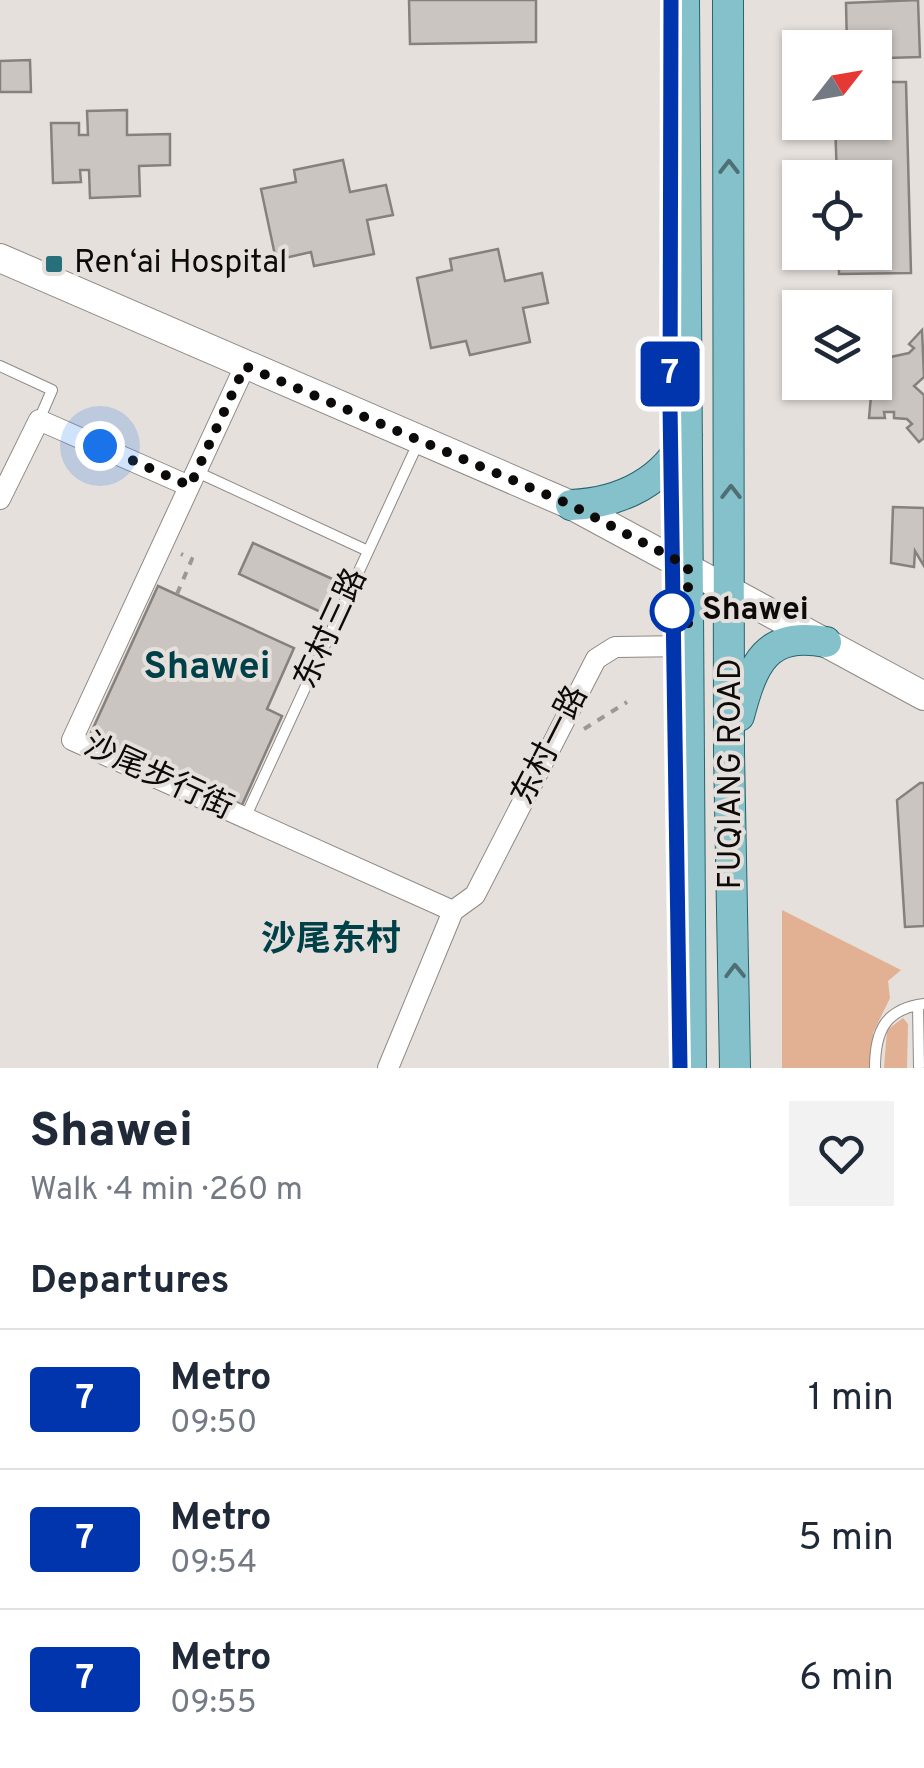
<!DOCTYPE html>
<meta charset="utf-8">
<style>
:root{--surface:#fff;--page:#f2f2f3;--text:#1f2937;--muted:#747a83;--line:#e0e1e3}
body{margin:0;font-family:Overpass,"Noto Sans SC",sans-serif;background:var(--page);color:var(--text);height:100vh;display:flex;flex-direction:column;font-size:38px;white-space:nowrap}
*{box-sizing:border-box;margin:0}
p{font-size:32px;color:var(--muted)}
.icon{flex:none;width:55px;height:55px;fill:none;stroke:currentColor;stroke-width:2;stroke-linecap:round;stroke-linejoin:round}
.map{position:relative;height:1068px;overflow:hidden}
.details{display:flex;flex-direction:column;background:var(--surface);flex:1}
.details>*{flex:none}
.badge{padding:0 20px;border-radius:8px;font-size:35px;line-height:65px}
.needle{width:65px;rotate:59deg}
.fabs{position:absolute;left:782px;top:30px;display:grid;gap:20px}
.fabs a{display:grid;place-items:center;width:110px;height:110px;border-radius:0px;background:var(--surface);box-shadow:0 2px 8px #0004;font-size:50px}
.you{position:absolute;width:50px;height:50px;margin:-25px;border:8px solid #fff;border-radius:50%;background:#1a73e8;box-shadow:0 0 0 15px #1a73e833}
.map>.badge{position:absolute;translate:-50% -50%;box-shadow:0 0 0 5px #fff}
h2{padding:0 30px;font-size:38px;line-height:90px}
.round{display:grid;place-items:center;flex:none;width:105px;height:105px;border-radius:0px;background:var(--page)}
.summary{display:flex;align-items:center;justify-content:space-between;height:170px;padding:0 30px}
h1{font-size:48px;font-weight:800;line-height:75px}
ul{padding:0;list-style:none}
li{display:flex;align-items:center;gap:30px;height:140px;padding:0 30px;border-top:2px solid var(--line)}
li div{flex:1}
li b{display:block;font-size:38px}
li em{font-style:normal}
li .badge{min-width:110px;font-weight:700;text-align:center}
.map>svg:first-child{display:block}
</style>
<div class="map">
<svg width="924" height="1068" viewBox="0 0 924 1068">
<rect width="100%" height="100%" fill="#e6e0dc"/>
<path fill="#e2b092" d="M782,910L901,970L888,981L890,998L873,1033L872,1068H782Z
M903,1018L908,1024L907,1068H884L887,1030Z"/>
<path fill="#cbc5c1" stroke="#87817d" stroke-width="2.5" d="M409,0H536V42L410,44Z
M918,0L920,57L886,58V47L847,48L846,3Z
M30,60L31,92H0V61Z
M875,82H906L911,273L839,274V252H875V178H837L835,122H875Z
M127,110V135L170,134V165L139,166L140,196L90,198L89,170H80L81,182L53,183L51,123H79V135H88L87,111Z
M343,160L350,192L386,185L393,215L367,220L374,254L314,266L311,252L276,260L261,189L296,182L294,170Z
M498,249L505,281L542,273L548,303L523,308L530,342L470,355L466,341L431,348L417,278L452,270L450,259Z
M922,330L924,377L914,386L924,395V438L919,442L907,428L912,424L907,419L894,418V412H884L885,418H869L875,352H886V358L909,353L914,348L909,344Z
M893,507L924,508V566L915,551L914,567L891,563Z
M253,543L339,582L325,614L239,574Z
M158,586L294,648L267,709L282,716L242,805L90,735Z
M920,783H924V926L905,927L897,800Z"/>
<g fill="none" stroke-linecap="round" stroke-linejoin="round">
<g stroke="#8f8986" stroke-width="12">
<path id="lane" d="M0,366L52,390L39,420
M197,472L368,551
M245,818L419,441
M918,1005L919,1066
M875,1068C875,1031 885,1009 924,1004"/>
</g>
<g stroke="#8f8986" stroke-width="22">
<path id="street" d="M245,366L72,740L453,911
M0,499L39,420L189,486
M453,911L475,895L596,659L615,647L689,646
M388,1068L453,911"/>
</g>
<g stroke="#8f8986" stroke-width="30">
<path id="secondary" d="M0,258L571,505L924,696"/>
</g>
<g stroke="#26666f" stroke-width="32">
<path id="primary" d="M684,0L691,1068
M728,0L729,753L735,1068
M571,505C621,503 666,481 687,435
M739,716C753,663 766,631 826,642"/>
</g>
<path stroke="#9c9895" stroke-width="4" stroke-dasharray="8 8" stroke-linecap="butt" d="M177,594L192,559L181,554
M584,729L627,702"/>
<use href="#lane" stroke="#fff" stroke-width="10"/>
<use href="#street" stroke="#fff" stroke-width="20"/>
<use href="#secondary" stroke="#fff" stroke-width="28"/>
<use href="#primary" stroke="#85c1ca" stroke-width="30"/>
</g>
<defs><path id="oneway-chevron" d="M-2-3.5L2.5 0L-2 3.5" fill="none" stroke-width="1.6" stroke-linecap="round" stroke-linejoin="round" transform="scale(2.5)"/></defs>
<g stroke="#4f6f74">
<use href="#oneway-chevron" transform="translate(729 167) rotate(-90)"/>
<use href="#oneway-chevron" transform="translate(731 492) rotate(-90)"/>
<use href="#oneway-chevron" transform="translate(735 971) rotate(-91)"/>
</g>
<g fill="none" stroke-linecap="round" stroke-linejoin="round">
<g stroke="#fff" stroke-width="22">
<path id="line" d="M671,0L670,405L680,1068"/>
</g>
<use href="#line" stroke="#0035ad" stroke-width="15"/>
<path stroke="#0d0b0a" stroke-width="10" stroke-dasharray="0 18" d="M100,446L190,486L245,366L571,505L688,566V625L672,611"/>
</g>
<rect fill="#276f7a" stroke="#e6e0dc" stroke-width="4" x="44" y="254" width="20" height="20" rx="5"/>
<circle fill="#fff" stroke="#0035ad" stroke-width="5" cx="672" cy="611" r="20"/>
<g text-anchor="middle" dominant-baseline="central" stroke-width="8" stroke-linejoin="round" paint-order="stroke">
<g font-size="32" fill="#0d0b0a" stroke="#e6e0dc" text-anchor="start">
<text x="74" y="264">Ren‘ai Hospital</text>
</g>
<g font-size="32" font-weight="bold" fill="#0d0b0a" stroke="#e6e0dc" text-anchor="start">
<text x="702" y="611">Shawei</text>
</g>
<g font-size="32" fill="#0d0b0a" stroke="#e6e0dc">
<text transform="translate(332 629) rotate(-65)">东村三路</text>
<text transform="translate(551 746) rotate(-63)">东村一路</text>
<text transform="translate(732 774) rotate(-90)">FUQIANG ROAD</text>
<text transform="translate(158 778) rotate(25)">沙尾步行街</text>
</g>
<g font-size="35" font-weight="bold" fill="#004049" stroke="#e6e0dc">
<text x="331" y="941">沙尾东村</text>
</g>
<g font-size="38" font-weight="bold" fill="#004049" stroke="#e6e0dc">
<text x="207" y="668">Shawei</text>
</g>
</g>
</svg>
<div class="fabs">
<a><svg class="needle" viewBox="-14 -14 28 28"><path d="M0-13l5 13h-10z" fill="#e53935"/><path d="M0 13l5-13h-10z" fill="#747a83"/></svg></a>
<a><svg class="icon" aria-label="locate" viewBox="0 0 24 24"><circle cx="12" cy="12" r="6"/><path d="M12 2v4M12 18v4M2 12h4M18 12h4"/></svg></a>
<a><svg class="icon" aria-label="layers" viewBox="0 0 24 24"><path d="M12 4l9 5-9 5-9-5zM3 14l9 5 9-5"/></svg></a>
</div>
<div class="you" style="left:100px;top:446px"></div>
<b class="badge" style="left:670px;top:374px;background:#0035ad;color:#fff">7</b>
</div>
<section class="details">
<div class="summary"><div><h1>Shawei</h1><p>Walk · 4 min · 260 m</p></div><a class="round"><svg class="icon" aria-label="heart" viewBox="0 0 24 24"><path d="M12 20l-8-8c-3-5 5-10 8-4 3-6 11-1 8 4z"/></svg></a></div>
<h2>Departures</h2>
<ul>
<li><span class="badge" style="background:#0035ad;color:#fff">7</span><div><b>Metro</b><p>09:50</p></div><em>1 min</em></li>
<li><span class="badge" style="background:#0035ad;color:#fff">7</span><div><b>Metro</b><p>09:54</p></div><em>5 min</em></li>
<li><span class="badge" style="background:#0035ad;color:#fff">7</span><div><b>Metro</b><p>09:55</p></div><em>6 min</em></li>
</ul>
</section>
